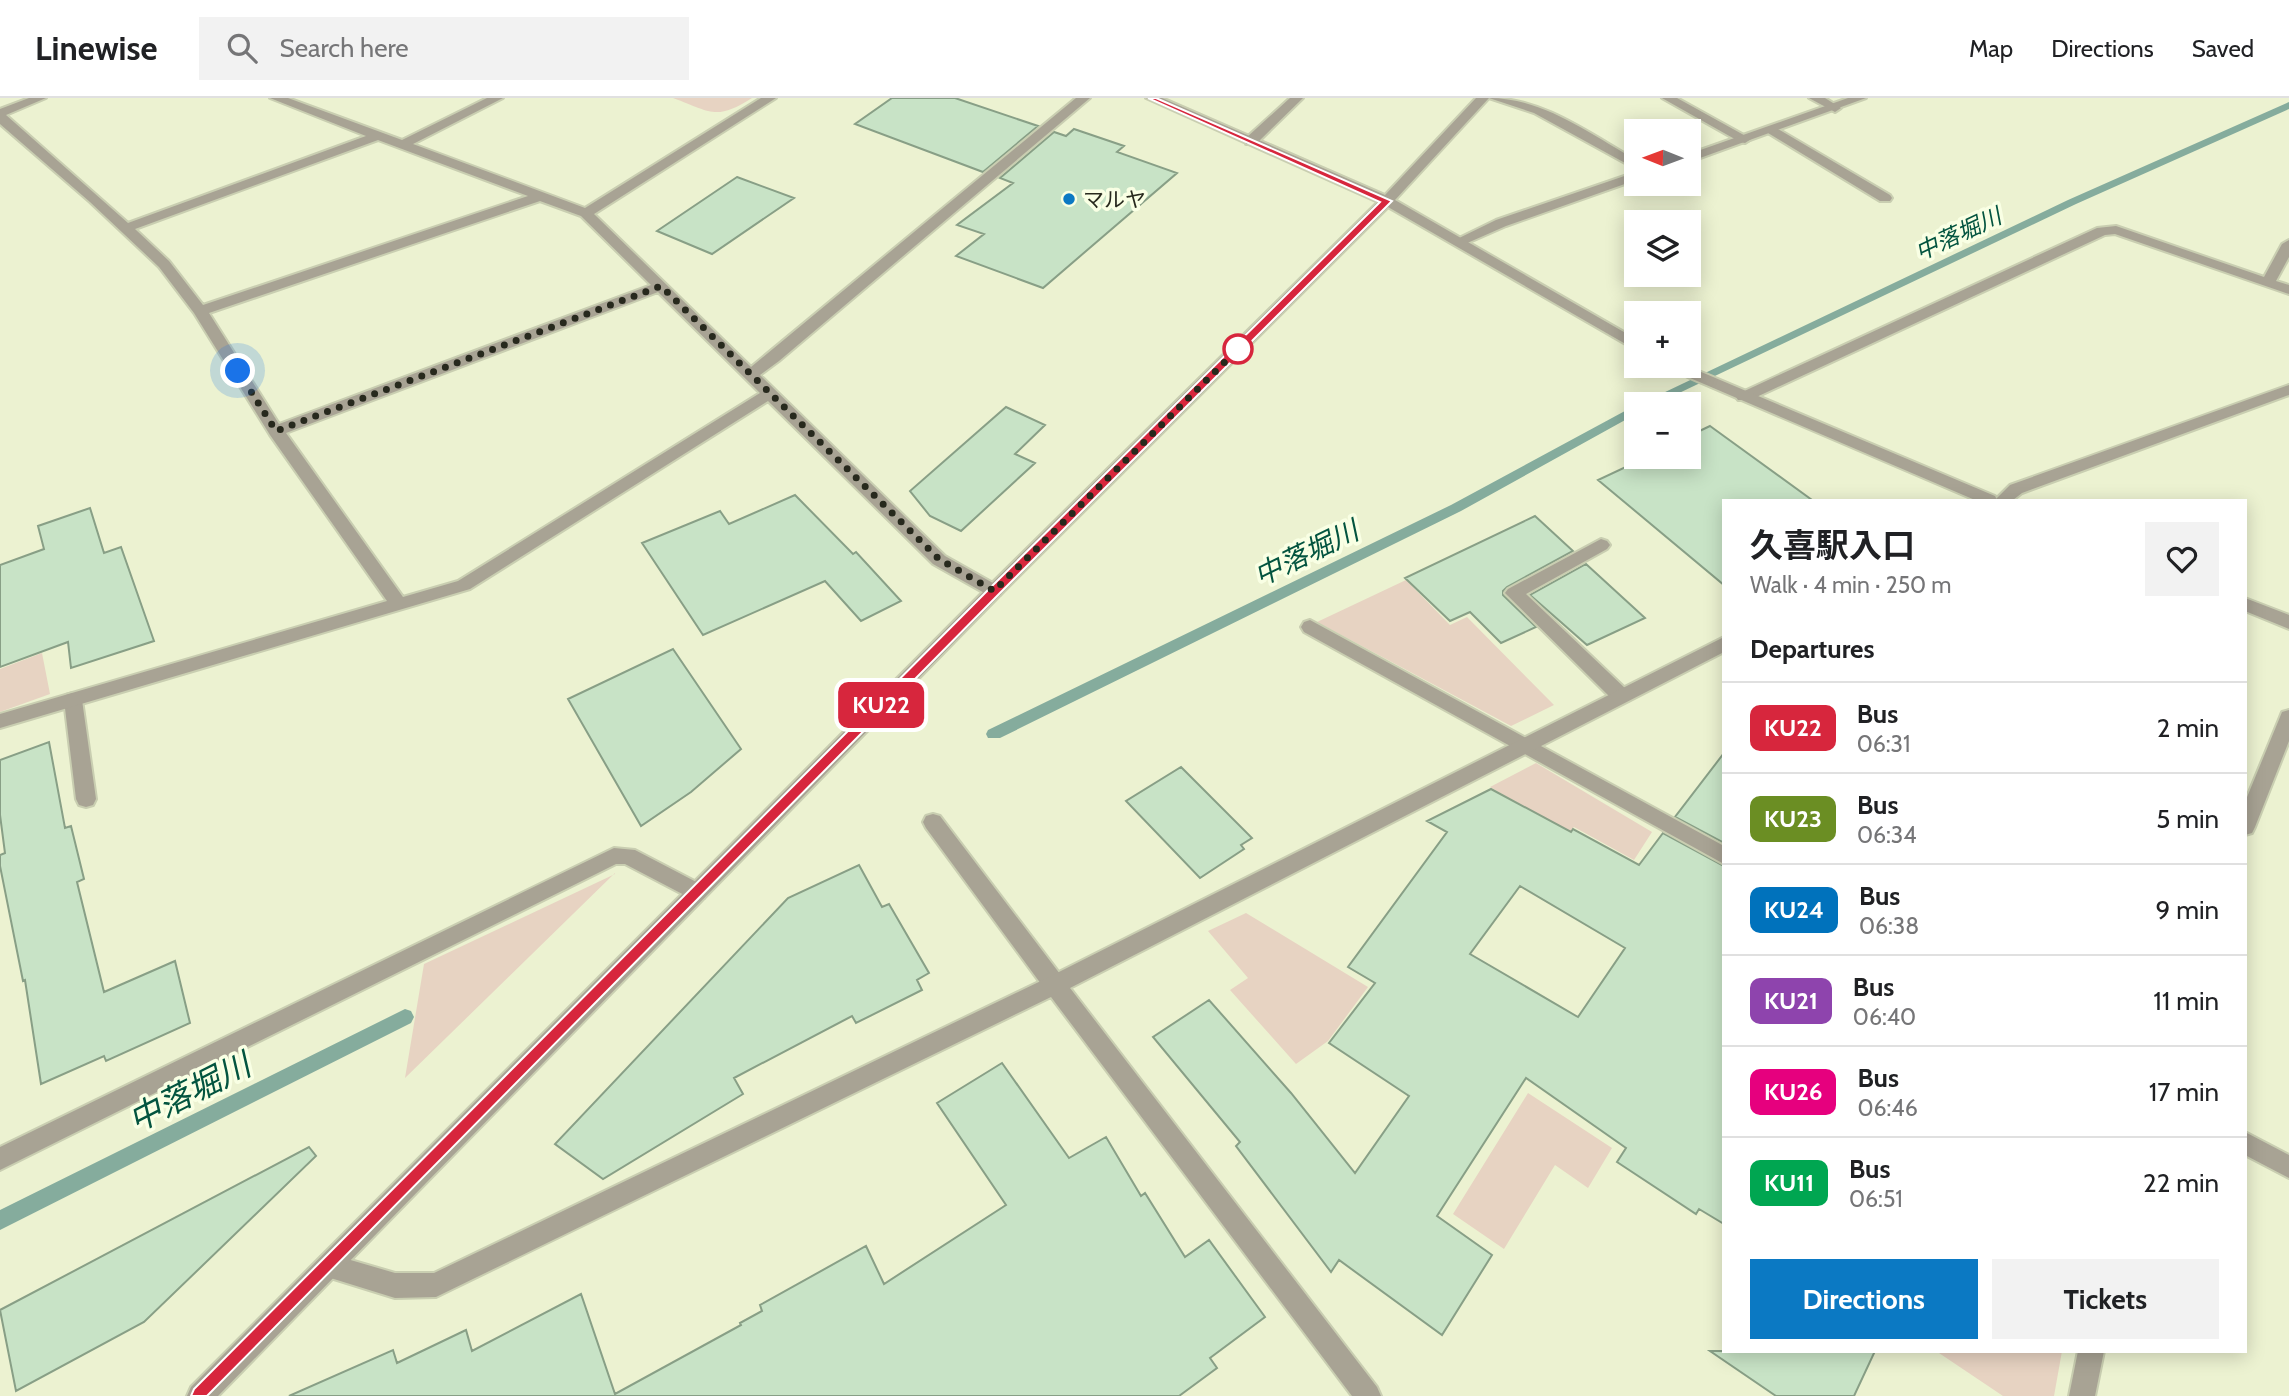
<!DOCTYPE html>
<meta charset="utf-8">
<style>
:root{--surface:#fff;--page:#f2f2f2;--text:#202124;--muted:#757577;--line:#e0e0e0;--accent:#0b79c3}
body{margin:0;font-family:Cabin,"Noto Sans JP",sans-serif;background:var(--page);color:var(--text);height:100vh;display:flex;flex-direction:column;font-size:26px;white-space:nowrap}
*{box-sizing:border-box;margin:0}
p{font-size:23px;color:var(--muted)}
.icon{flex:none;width:38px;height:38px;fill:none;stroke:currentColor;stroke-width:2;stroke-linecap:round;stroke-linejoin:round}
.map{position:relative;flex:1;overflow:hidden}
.drawer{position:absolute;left:1722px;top:401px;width:525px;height:854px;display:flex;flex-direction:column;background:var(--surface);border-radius:0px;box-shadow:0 4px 18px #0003}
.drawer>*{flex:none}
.badge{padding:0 14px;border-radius:10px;font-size:24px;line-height:46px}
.needle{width:46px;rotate:271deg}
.controls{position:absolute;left:1624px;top:21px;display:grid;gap:14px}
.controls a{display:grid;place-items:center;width:77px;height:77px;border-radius:0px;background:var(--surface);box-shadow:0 4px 18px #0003;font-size:35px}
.you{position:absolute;width:35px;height:35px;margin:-18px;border:5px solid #fff;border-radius:50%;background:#1a73e8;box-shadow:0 0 0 10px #1a73e833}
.map>.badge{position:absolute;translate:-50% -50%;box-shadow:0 0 0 4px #fff}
h2{padding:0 28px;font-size:26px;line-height:63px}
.round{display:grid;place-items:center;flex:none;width:74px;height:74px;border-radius:0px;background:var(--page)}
.summary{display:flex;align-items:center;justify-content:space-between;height:119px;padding:0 28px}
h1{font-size:33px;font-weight:700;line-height:52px}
.button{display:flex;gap:14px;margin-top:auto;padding:14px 28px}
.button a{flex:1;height:80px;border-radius:0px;background:var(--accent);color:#fff;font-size:28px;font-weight:700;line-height:80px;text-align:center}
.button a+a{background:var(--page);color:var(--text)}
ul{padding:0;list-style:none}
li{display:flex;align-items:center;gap:21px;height:91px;padding:0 28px;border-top:2px solid var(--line)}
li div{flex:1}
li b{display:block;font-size:26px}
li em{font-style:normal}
li .badge{min-width:77px;font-weight:700;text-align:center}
header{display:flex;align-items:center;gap:42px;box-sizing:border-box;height:98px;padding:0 35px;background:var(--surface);border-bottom:2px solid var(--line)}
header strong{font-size:33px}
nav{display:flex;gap:38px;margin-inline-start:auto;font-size:24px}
.search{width:490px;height:63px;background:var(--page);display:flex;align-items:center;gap:18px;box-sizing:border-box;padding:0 24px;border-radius:0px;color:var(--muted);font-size:26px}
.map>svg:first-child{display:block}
</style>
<header>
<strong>Linewise</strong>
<div class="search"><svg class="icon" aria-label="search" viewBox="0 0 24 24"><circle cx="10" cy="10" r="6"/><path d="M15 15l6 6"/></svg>Search here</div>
<nav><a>Map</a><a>Directions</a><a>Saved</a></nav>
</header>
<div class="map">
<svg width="2289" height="1298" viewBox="0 0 2289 1298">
<rect width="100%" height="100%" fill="#ecf2d1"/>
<path fill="#e7d3c2" d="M673,0H752C716,23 711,14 673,0Z
M1406,482L1450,527L1467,519L1554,607L1511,628L1317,524Z
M42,555L50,596L0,614V571Z
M1536,665L1652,734L1634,762L1574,729L1569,734L1490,689Z
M615,776V775L405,980L424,866Z
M1246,815L1368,889L1328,943L1296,966L1230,892L1248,880L1208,833Z
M1528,995L1612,1050L1588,1090L1555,1067L1504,1151L1453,1116Z
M1936,1253H2062L2054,1298H2003Z"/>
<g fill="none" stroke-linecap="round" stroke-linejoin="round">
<path fill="#85ac9d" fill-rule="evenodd" d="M2289,4V11L2076,106L1656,306H1640L2068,102Z
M1636,307V316L1461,413L1000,640H988L986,636L988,632L1451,407Z
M405,911L411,913L414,919L411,925L0,1132V1112Z"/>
</g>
<path fill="#c8e3c6" stroke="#889f86" stroke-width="2" fill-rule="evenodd" d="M892,0H955L1038,28L983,74L855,26Z
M1074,31L1124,48L1117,54L1177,75L1043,190L956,158L984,136L957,127L1013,85L1000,80L1054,34L1066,38Z
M737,79L794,100L712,156L657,133Z
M1006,309L1045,327L1015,356L1035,365L961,433L930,418L910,393Z
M1710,328L1812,402H1724V487L1598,382L1647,359H1689V338Z
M795,397L853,456L856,454L901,503L861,523L825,483L703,537L642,445L720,413L729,426Z
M90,410L104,455L121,449L154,543L71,570L68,544L0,569V467L44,451L38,428Z
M1535,418L1573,453L1507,489L1503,493V497L1536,529L1501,545L1470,514L1450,523L1405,480Z
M1586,466L1645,520L1587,547L1530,497Z
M673,551L741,651L691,694L641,728L568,601Z
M49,644L65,730L71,728L84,781L77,784L104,894L175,863L190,925L106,963L104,958L41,986L25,882L23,883L0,768V757L5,755L0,717V662Z
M1724,655V745L1675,719Z
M1181,669L1252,740L1241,747L1244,751L1200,780L1126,703Z
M1491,691L1571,734L1573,731L1639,767L1663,735L1724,768V1126L1699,1111L1696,1116L1617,1064L1626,1050L1526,980L1437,1118L1492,1157L1442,1237L1339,1162L1331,1174L1236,1048L1240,1044L1153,939L1209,902L1291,995L1355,1075L1409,998L1329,945L1375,885L1348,869L1447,734L1427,723ZM1520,788L1625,850L1578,919L1470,856Z
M859,767L882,809L889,806L929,875L917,882L922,892L856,925L852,918L734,980L743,996L603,1081L555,1046L788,800Z
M1002,965L1069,1060L1106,1039L1141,1098L1145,1095L1185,1159L1209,1142L1265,1219L1210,1260L1217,1270L1179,1298H289L393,1252L397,1265L466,1232L472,1253L581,1196L615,1296L741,1227L740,1225L762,1213L760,1207L866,1148L884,1186L1006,1107L937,1005Z
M309,1049L316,1058L144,1224L16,1293L0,1212Z
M1710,1253H1875L1854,1298H1776Z"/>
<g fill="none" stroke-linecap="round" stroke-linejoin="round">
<g stroke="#c9ceb1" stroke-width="4">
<path id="service" d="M1489,0C1543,0 1590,36 1636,62V71L1534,15Z
M1662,0H1677L1751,41L1745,45L1740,44Z
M1809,0H1825L1841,10L1835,14Z
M1773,28L1890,97L1892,100L1890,103H1880L1768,35V29Z
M2116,128L2264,179L2282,146L2289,142V159L2276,183L2289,187V196L2115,136L2105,137L1750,302H1738L1736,299L1738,296L2097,130Z
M2289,287V297L2022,395L2013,402H1995L2010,387Z
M1601,441L1607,443L1610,447L1607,451L1526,496L1628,593L1630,598L1628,603H1614L1505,495L1508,491Z
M1310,522L1724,748V766L1304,534L1301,529L1304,524Z
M73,595L80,597L82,602L96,701L93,707L86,709L79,707L76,701L64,602L66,597Z
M933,716L940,718L1063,880L1066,887L1063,894L1055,897L1047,894L926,730L923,724L926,718Z"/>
</g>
<g stroke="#c9ceb1" stroke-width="4">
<path id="minor" d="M29,0H46L6,17L128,125L366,38L270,0H288L402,42L487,0H503L413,46L585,110L761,0H776L594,116L751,269L1076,0H1090L779,263L760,277L945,458L1000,489L1003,493L1000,497H988L933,466L768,303L470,491L0,630V616L387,503L270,337L194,215L159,169L90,104L0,26V11ZM378,42L528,98L203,207L169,163L135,131ZM540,103L581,118L651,187L279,326L209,215ZM658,194L760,295L458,483L403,499L286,335Z
M1290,0H1303L1256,46H1246V40Z
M1848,0H1866L1689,64V56Z
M1636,74V82L1506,128L1465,146H1455L1453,143L1496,122Z
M1724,539V554L1070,890L1377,1289L1381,1298H1352L1051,899L436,1199L395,1200L321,1177L318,1168L321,1159L330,1156L395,1175H434L1047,880Z
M2289,612V643L2255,729L2252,735L2245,737V704L2280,619L2282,614Z
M614,750L635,752L704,788L707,794L704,800L697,803L690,800L625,766H616L0,1072V1049Z
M2245,1034L2289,1057V1080L2245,1057Z
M2078,1253H2104L2095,1298H2069Z"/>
</g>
<g stroke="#c9ceb1" stroke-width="4">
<path id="tertiary" d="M1146,0H1162L1385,97L1476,0H1489L1395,102L1636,241V252L1388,109L1000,497L218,1298H187L191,1289L988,489L1378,104Z
M1667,268H1687L1995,398L1997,402H1975L1669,271Z
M2245,500L2289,517V531L2245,513Z"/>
</g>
<use href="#service" fill="#a8a394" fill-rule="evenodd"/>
<use href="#minor" fill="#a8a394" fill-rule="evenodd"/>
<use href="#tertiary" fill="#a8a394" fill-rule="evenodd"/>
</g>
<path fill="#d7263d" stroke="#fff" stroke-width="2" d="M1148,0H1156L1392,103L999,496L207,1298H191L194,1291L990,490L1380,104Z"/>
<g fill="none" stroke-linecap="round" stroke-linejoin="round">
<path stroke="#27291d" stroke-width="7" stroke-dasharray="0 12.6" d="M238,273L276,333L661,188L939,461L994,493L1238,251"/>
</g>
<circle fill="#0b79c3" stroke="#f9ffe4" stroke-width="2.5" cx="1069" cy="101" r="7"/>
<circle fill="#fff" stroke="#d7263d" stroke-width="3.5" cx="1238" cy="251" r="14"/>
<g text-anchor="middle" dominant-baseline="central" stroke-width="7" stroke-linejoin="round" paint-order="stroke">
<g font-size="21" fill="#27291d" stroke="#f9ffe4" text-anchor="start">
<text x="1083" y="101">マルヤ</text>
</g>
<g font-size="23" font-style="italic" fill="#03543f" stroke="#f9ffe4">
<text transform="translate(1958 136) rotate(-25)">中落堀川</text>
</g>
<g font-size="28" font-style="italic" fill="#03543f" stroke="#f9ffe4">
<text transform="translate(1306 455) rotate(-26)">中落堀川</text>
</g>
<g font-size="33" font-style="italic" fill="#03543f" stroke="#f9ffe4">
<text transform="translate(189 994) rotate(-27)">中落堀川</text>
</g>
</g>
</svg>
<div class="controls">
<a><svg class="needle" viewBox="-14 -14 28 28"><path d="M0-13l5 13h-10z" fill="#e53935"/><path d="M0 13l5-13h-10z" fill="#757577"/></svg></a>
<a><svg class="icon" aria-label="layers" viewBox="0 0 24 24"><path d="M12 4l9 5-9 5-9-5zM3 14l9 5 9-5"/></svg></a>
<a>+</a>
<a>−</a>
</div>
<div class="you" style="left:238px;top:273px"></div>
<b class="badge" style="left:881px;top:607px;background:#d7263d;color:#fff">KU22</b>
<section class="drawer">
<div class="summary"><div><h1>久喜駅入口</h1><p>Walk · 4 min · 250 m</p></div><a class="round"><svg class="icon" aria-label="heart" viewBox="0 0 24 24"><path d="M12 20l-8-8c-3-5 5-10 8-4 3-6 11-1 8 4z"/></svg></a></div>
<h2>Departures</h2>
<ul>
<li><span class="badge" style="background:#d7263d;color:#fff">KU22</span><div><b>Bus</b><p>06:31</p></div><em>2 min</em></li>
<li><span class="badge" style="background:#6b8e23;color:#fff">KU23</span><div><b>Bus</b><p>06:34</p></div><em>5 min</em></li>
<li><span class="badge" style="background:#0072bc;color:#fff">KU24</span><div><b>Bus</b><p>06:38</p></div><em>9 min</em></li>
<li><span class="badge" style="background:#8e44ad;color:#fff">KU21</span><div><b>Bus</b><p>06:40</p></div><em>11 min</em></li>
<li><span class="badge" style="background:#e6007e;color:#fff">KU26</span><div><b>Bus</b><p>06:46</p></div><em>17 min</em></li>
<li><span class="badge" style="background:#00a651;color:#fff">KU11</span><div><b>Bus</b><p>06:51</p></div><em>22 min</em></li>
</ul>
<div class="button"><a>Directions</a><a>Tickets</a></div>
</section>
</div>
